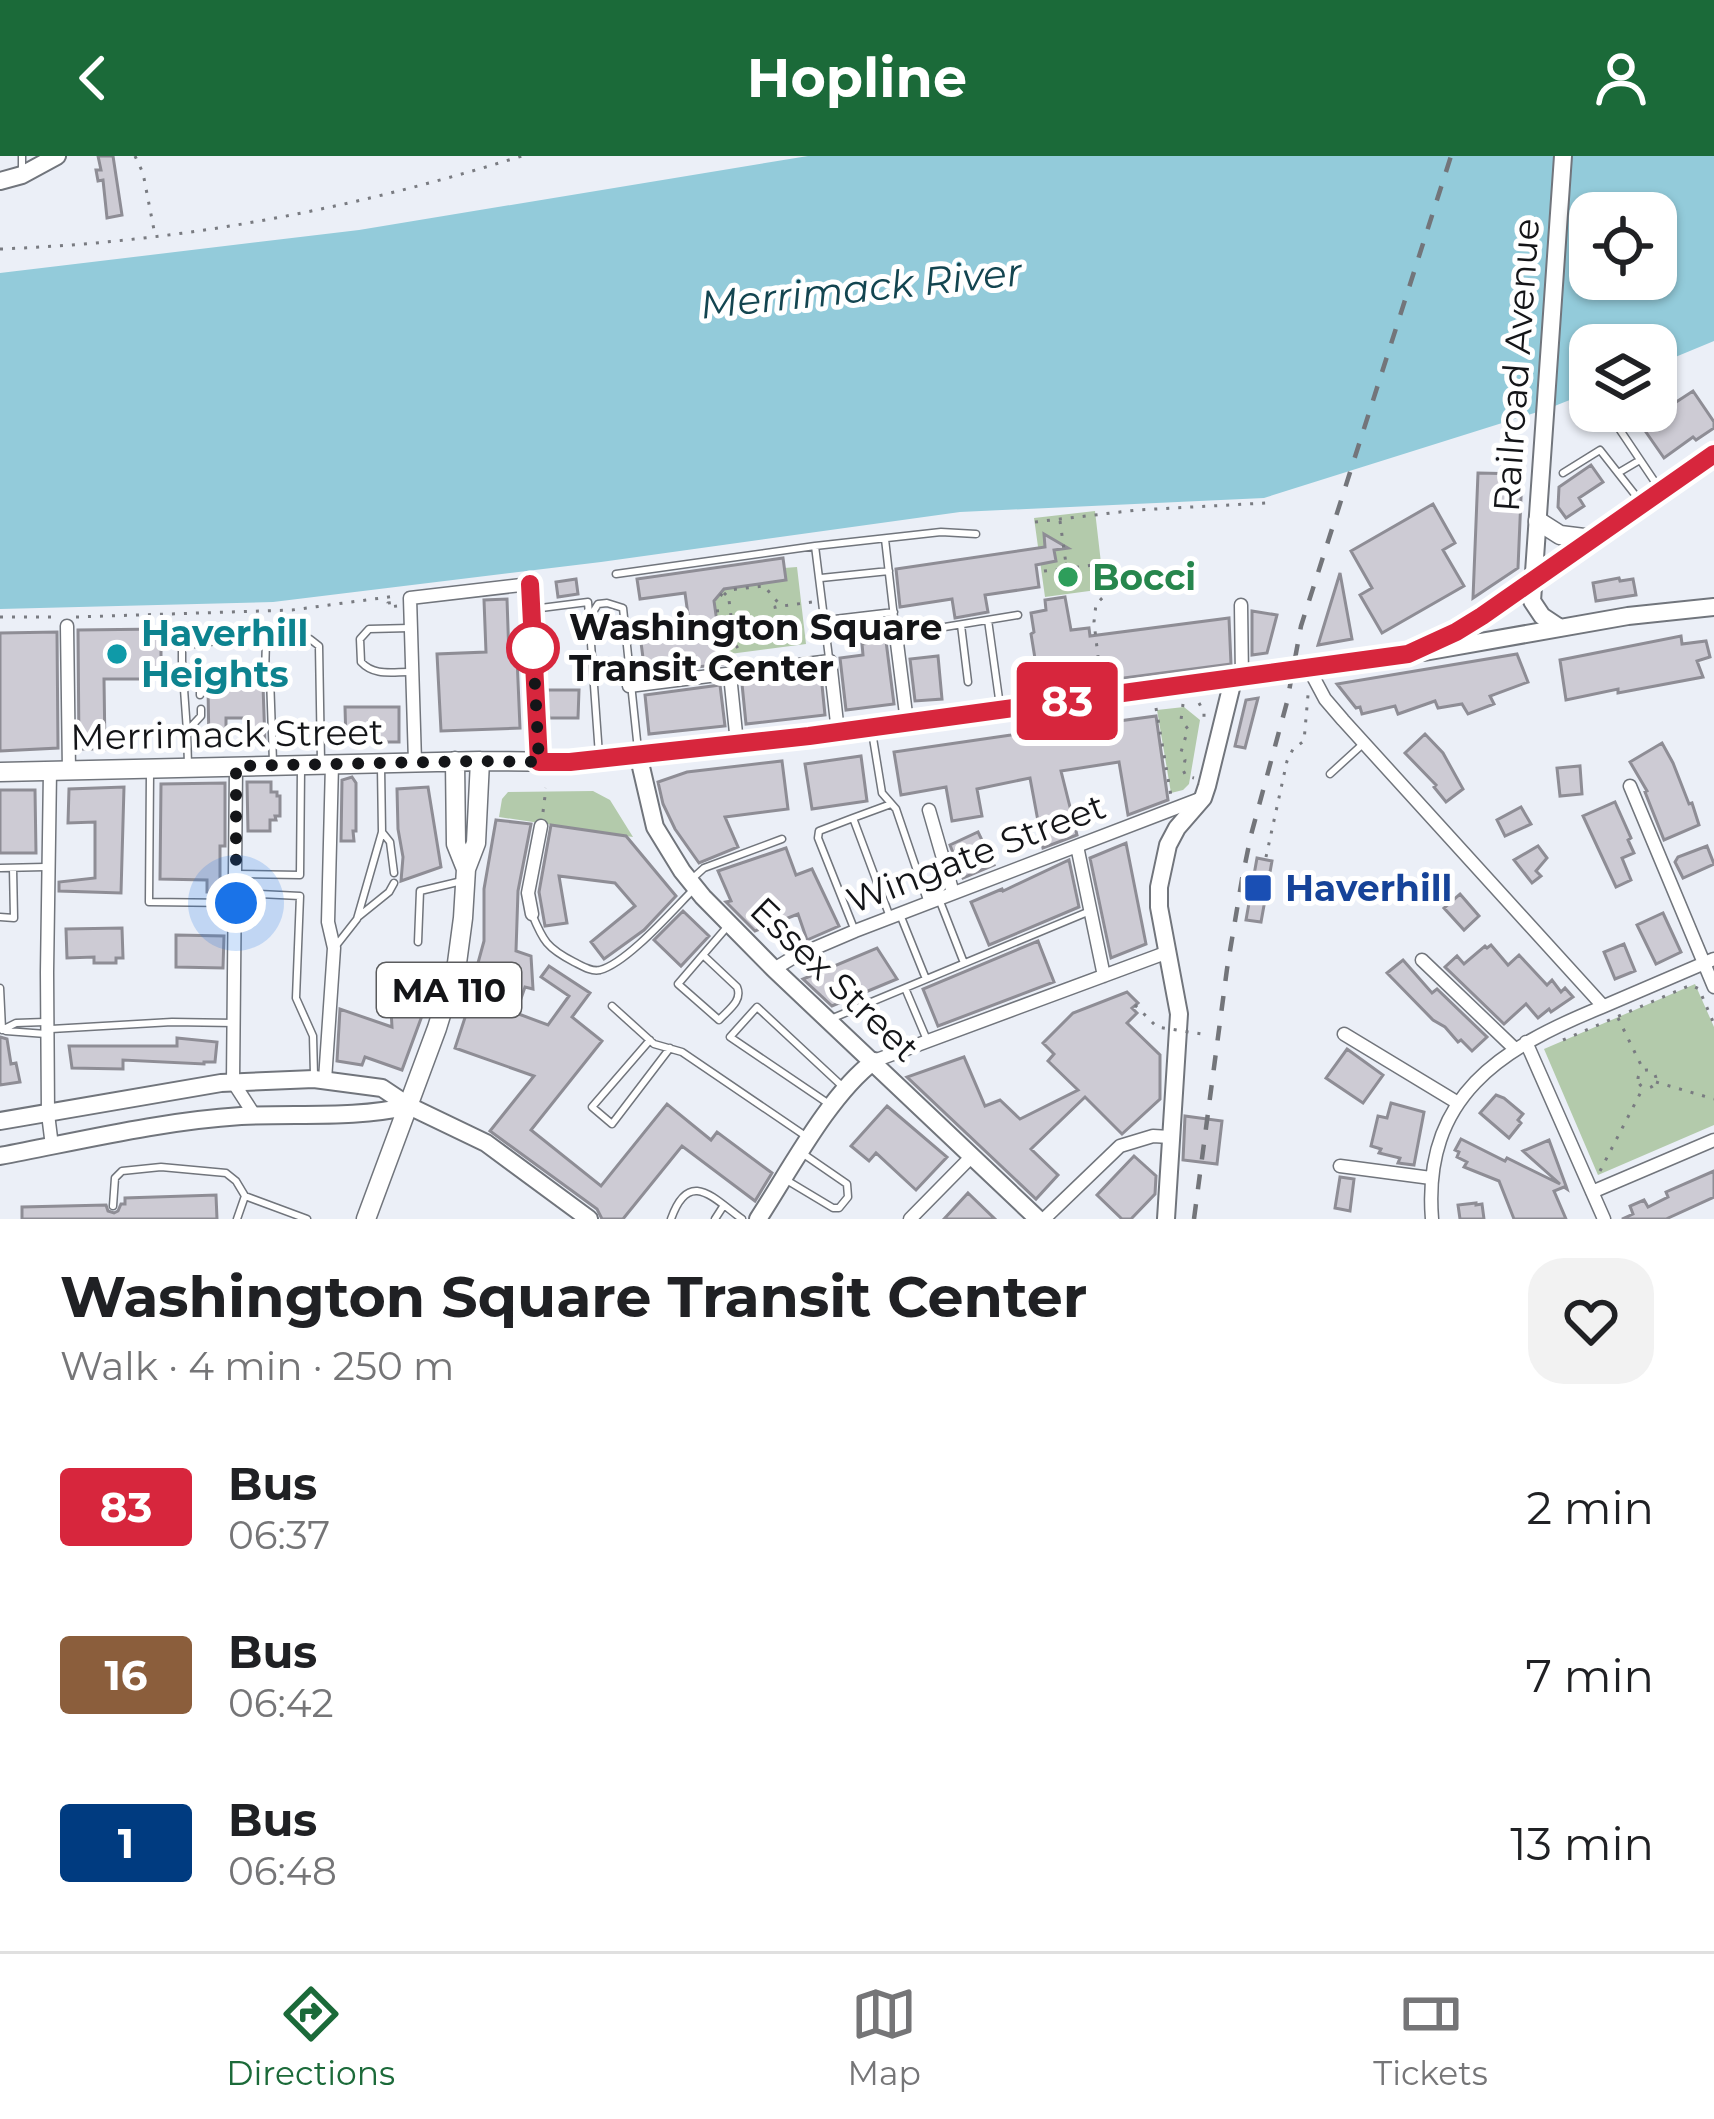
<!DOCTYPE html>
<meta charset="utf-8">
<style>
:root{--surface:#fff;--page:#f2f2f2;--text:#202124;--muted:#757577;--line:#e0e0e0;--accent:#1b6a39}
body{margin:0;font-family:Montserrat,sans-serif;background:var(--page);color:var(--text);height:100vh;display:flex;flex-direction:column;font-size:45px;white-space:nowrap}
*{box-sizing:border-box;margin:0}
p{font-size:39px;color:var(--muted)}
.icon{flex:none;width:66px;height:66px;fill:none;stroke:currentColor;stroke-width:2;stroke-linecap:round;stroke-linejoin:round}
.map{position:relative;height:1063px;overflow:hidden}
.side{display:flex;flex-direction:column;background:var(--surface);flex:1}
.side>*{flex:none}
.badge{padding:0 24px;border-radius:9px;font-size:42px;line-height:78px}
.controls{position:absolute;left:1569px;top:36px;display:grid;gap:24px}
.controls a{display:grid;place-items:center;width:108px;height:108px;border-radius:24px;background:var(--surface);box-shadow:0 3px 9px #0004;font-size:60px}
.you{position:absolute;width:60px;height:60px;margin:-30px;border:9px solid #fff;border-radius:50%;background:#1a73e8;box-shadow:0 0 0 18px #1a73e833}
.map>.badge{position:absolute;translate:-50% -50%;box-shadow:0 0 0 6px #fff}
.round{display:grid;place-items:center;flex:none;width:126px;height:126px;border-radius:36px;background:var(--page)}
.head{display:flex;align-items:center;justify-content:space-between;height:204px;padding:0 60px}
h1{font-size:57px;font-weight:700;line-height:90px}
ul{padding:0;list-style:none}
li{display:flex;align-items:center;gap:36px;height:168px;padding:0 60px}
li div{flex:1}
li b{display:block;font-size:45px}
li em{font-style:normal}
li .badge{min-width:132px;font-weight:700;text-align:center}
header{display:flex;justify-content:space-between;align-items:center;height:156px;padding:0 60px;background:var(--accent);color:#fff;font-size:54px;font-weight:700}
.dock{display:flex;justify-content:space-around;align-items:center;height:168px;border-top:3px solid var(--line);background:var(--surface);font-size:33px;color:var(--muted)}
.dock a{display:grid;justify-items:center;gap:6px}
.dock .on{color:var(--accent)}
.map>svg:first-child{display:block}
</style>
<header><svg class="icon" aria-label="back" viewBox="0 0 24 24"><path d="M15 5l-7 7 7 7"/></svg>Hopline<svg class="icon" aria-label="person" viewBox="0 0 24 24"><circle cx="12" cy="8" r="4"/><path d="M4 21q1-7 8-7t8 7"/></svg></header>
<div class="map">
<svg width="1714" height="1063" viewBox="0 0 1714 1063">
<rect width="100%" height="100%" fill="#ebeff7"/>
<path fill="#b3caab" d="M1095,355L1104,433L1045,441L1034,362Z
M797,411L806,488L722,499L714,445L724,433L786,422L784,412Z
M1184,551L1200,564L1189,628L1183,634L1171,637L1157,554Z
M593,635L610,644L633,681L499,661L502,643L508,636Z
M1695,828L1714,871V969L1598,1019L1544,893Z"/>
<path fill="#93cbda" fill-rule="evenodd" d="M808,0H1714V185L1656,209V189H1590V236L1547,253L1264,342L960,356L601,406L273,446L0,453V117L359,74ZM1590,57H1656V123H1590Z"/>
<path fill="#cdcbd4" stroke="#8e8d95" stroke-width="3" d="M98,0H113L122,59L107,62L103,24L98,25L96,14H101Z
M1693,235L1714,266V272L1696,284L1693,281L1664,302L1641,269Z
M1591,309L1603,326L1579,342L1584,350L1566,362L1558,351L1559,331Z
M1478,317L1522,318L1518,412L1473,442Z
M1433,348L1455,387L1443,394L1464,430L1382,477L1360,439L1372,432L1351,395Z
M1044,378L1068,392L1054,394L1056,405L1036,409L1039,431L985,439L988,456L955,462L952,443L900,451L896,413L1045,391Z
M783,402L786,424L724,433L714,445L723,508L645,517L640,479L690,473L685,437L640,443L637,423Z
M1340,417L1352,483L1318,489Z
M1619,422L1620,425L1633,423L1636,439L1596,445L1593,427Z
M576,423L578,438L558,441L556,426Z
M1065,441L1071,474L1089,472L1090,480L1229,462L1231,508L1040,533L1031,478L1034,476L1031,457L1046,454L1045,444Z
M507,443L509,501H517L520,572L441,575L437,498L486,496L484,444Z
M1252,455L1277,459L1267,497L1252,499Z
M161,473V523H104L105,593H79L78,474Z
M57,476L58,592L0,595V477Z
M1681,480L1682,488L1706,485L1710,501L1697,505L1703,521L1618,537V533L1566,544L1560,504Z
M886,485L894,548L846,554L840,502L863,499L862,488Z
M1517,498L1528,526L1490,540L1494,548L1468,558L1462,548L1438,552L1435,545L1398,558L1395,550L1362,558L1360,551L1356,552L1337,528Z
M938,500L942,543L915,545L910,503Z
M821,519L825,559L746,568L742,528Z
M263,529L265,587L247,589V562H226V590L209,591L208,531Z
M720,529L725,570L649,578L645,539Z
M546,534H579L578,562H549Z
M1258,542L1245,592L1235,590L1246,544Z
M345,551H399V586H346Z
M1156,560L1168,644L1128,659L1119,606L1061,615L1077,679L1043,692L1030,622L977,633L982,660L952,665L946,631L901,639L894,596L1011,579L1051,570L1052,574Z
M1425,578L1443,597L1463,633L1446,646L1434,631L1436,629L1405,597Z
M1662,587L1673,607L1689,648L1692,647L1699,669L1664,684L1645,636L1647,635L1630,606Z
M861,600L867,645L812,653L805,608Z
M782,605L788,653L725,661L738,691L699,707L675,673L663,648L658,626L687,616Z
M1580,610L1582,638L1560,640L1557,612Z
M352,621L356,627V675H353L354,685H341L342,624Z
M247,626H271V636H277V640H280V660H275L276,664H270V675H248Z
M225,627V690H220V736H207V724L160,723L161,628Z
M124,631L121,737L59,735V726L95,722V666L68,667L69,633Z
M428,631L441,711L401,725L403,701L398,673L397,633Z
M0,634H35L36,697H0Z
M1615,646L1631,682L1628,684L1634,697L1622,702L1631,724L1616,731L1583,660Z
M1521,651L1531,668L1505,680L1497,664Z
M496,664L531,668L518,735L516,795L531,800L533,833L525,831L516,857L548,869L569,840L541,821L549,810L590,837L572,861L602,885L531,974L601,1030L667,948L711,984L717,976L772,1017L755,1045L682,990L623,1063H602L597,1053L490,975L534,920L455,892L479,819L475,818L484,785V733Z
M551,669L626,680L676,740L644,774L604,803L591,786L635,750L615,727L559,720L567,767L545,770L539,736Z
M978,676L994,709L963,722L950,689Z
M1126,687L1146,788L1111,802L1090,702Z
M1538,690L1547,702L1536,715L1541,720L1532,727L1514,704Z
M1707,690L1714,708L1683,722L1675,706L1678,701Z
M786,692L796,719L812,713L839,770L807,784L798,758L755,775L726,746L731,745L718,715Z
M1257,702L1272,705L1261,766L1246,764Z
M1069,704L1079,751L989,789L971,746L1002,733L1003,735Z
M1460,738L1479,760L1464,774L1444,752Z
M683,755L709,780L681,810L654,784Z
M1663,757L1681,796L1656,808L1637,769Z
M122,772L123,802H116V807H94V801L67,802L66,773Z
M176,779L224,780L223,812L176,811Z
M1038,785L1054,826L938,870L923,833Z
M1624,788L1635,815L1615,823L1604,796Z
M1491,789L1508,809L1519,799L1547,829L1552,824L1561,836L1565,832L1573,841L1551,856L1549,853L1538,862L1526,848L1504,868L1445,811L1457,800L1464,808L1485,790L1487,792Z
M877,792L897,823L832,850L803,823Z
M1403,804L1432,837L1437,833L1487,881L1472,895L1461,884L1458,886L1445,871L1433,864L1387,817Z
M402,819L433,830L402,914L365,901L362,909L337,905L340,853L392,871L391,854Z
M1127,836L1138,847L1132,852L1137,857L1127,867L1160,899V943L1122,978L1085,941L1031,993L1058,1019L1036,1043L907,921L964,901L985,950L1000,944L1020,963L1078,934L1048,905L1054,898L1043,887L1073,857Z
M0,881L7,883L11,908L16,907L20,926L0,929Z
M177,882L217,886L215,906H204V908L123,904V913L72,912L69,890H177Z
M1347,893L1383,919L1363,947L1326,922Z
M1496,939L1504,942L1523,958L1518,964L1521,967L1509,982L1480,957Z
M1391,947L1424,956L1414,1009L1398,1007L1400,1002L1379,997L1381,993L1371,990L1378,960L1387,962Z
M887,950L947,1001L916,1034L876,997L869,1005L851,990Z
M1185,960L1222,965L1217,1008L1183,1004Z
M1461,983L1505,1005L1507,1002L1560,1028L1523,995L1549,984L1566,1030L1567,1033L1564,1031L1554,1035L1566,1063H1514L1499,1025L1464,1011L1467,1006L1457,1001L1459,996L1455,994Z
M1134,1000L1156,1020L1155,1038L1131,1063H1122L1097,1039Z
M1714,1015V1041L1666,1063H1622L1633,1058L1630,1050L1644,1044L1648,1051L1668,1041L1666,1036Z
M1340,1021L1354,1023L1350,1055L1335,1052Z
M968,1037L995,1063H944Z
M216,1039L217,1063H22V1051L106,1049L108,1055L114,1057L118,1055L121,1048H125V1042Z
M1476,1047V1049L1482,1048L1484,1063H1460L1458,1049Z"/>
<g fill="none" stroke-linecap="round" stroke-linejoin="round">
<g stroke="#71757c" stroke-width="9">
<path id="lane" d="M22,16V0
M1618,271L1659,332
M1563,317L1600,294L1640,345
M1618,317L1640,304
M885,383L896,479L1018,459
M815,390L829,502
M616,418L815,390L941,376L976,378
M821,422L889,415
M533,453L588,446L599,599
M590,461L598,448L607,447L623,452L638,594
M826,464L894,456
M988,464L1000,550
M961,469L968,526
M409,516C391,516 374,520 361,506L360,483L369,473L410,472
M265,521L266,483
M200,539V521H270L273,606
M187,575L182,505V493L187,489L231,483H310L319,490L321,606
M872,576L882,637L896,653L928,747
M188,609L187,575L201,560V553
M150,616L149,746L234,747
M1330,618L1364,587
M853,662L819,675L818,682L855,775
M382,676L390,686L394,717
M0,712L45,711
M236,718L300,719L301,613
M693,722L704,712L782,683
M238,737L300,740L296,842L313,880L314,919
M939,743L964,807
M532,758C543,785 547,792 574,806C582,810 591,816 600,814C627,807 672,755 693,734
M0,761L14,762L13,712
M358,761L389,736L394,727
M890,761L853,662L891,648
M901,761L926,823
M418,786L420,735L462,725
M335,791L357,763L382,676L381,611
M703,799L737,831C743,845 728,854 719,864L678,828L727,771
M0,832L2,873
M905,832L927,884
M612,850L654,888L682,896L807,981
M833,862L1090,755
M51,873L172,866L235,867
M2,874L16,867L45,866
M6,875L46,878
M650,884L592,951L612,968L670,892
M829,948L730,881L757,851L842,930
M788,1025L833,1052H839L848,1041L847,1028L802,997
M113,1050L115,1022L122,1015L161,1011L226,1017L236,1025L245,1040L307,1063
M237,1063L245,1040
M671,1063C689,1012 713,1042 742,1063
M715,1063L724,1049"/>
</g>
<g stroke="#71757c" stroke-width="15">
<path id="street" d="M1241,449L1242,522
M67,470L69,615
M896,479L907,566
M1309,513L1325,543L1343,564L1603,850
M730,519L737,587
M629,530L830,505L838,576
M415,606L410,442L530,428L539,606
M236,611L233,926L255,960
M50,615L47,816L48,958L52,990
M1630,630L1714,831
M929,654L953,737
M1077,690L1104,820
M532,758L528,737L541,670
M1422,804L1515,893
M774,813L794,801L855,775L1202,642
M1344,878L1458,947
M1526,886L1604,1063
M874,905L1168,796
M325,924L334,792L328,766L332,608
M1340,1010L1431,1022
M1592,1036L1714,984
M910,1063L972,1000
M1044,1063L1120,990L1153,980L1170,981
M1432,1063C1422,940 1501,892 1602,851C1640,835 1677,819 1714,803"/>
</g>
<g stroke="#71757c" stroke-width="20">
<path id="secondary" d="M0,25L22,19L57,0
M1560,472L1542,460L1532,445L1563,0
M1424,496L1628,460L1714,451
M638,598L655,671L682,715L703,741L774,813L1038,1063
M0,965L221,927L314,923L382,932L409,950L486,987L589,1063
M0,1000C79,985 161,965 241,960C297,957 355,963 409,950
M758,1063C790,1014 829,939 874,905
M1166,1063L1179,858L1159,751V731L1168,689L1177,672L1203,642L1207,630L1233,524"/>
</g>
<g stroke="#71757c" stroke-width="21">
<path id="primary" d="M1538,365L1560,379L1592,383
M455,605L456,688L466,713
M0,616L480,605L570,606L809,581L1408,498L1433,488L1482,460L1714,298
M366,1063L437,872L457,807L463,762L466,713L476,687L480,605"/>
</g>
<path stroke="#797b81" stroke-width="3" stroke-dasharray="3 9" stroke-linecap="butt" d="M135,0L143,17L155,79
M0,93C182,86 349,54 522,0
M1060,365L1066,408
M1035,366L1137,354L1266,347
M1044,415L1062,413L1066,408L1071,412L1107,407
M720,438L729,444L735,492L750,482L764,484L780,474L775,451L812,446
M724,439L729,434L764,430L781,450
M397,450L389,451L388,447L397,446
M716,455L728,454
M0,461H55
M76,461L292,454L396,440
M719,476L731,474
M720,486L732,485
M1101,526L1094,466L1096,448L1117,428
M1199,547L1204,556V568
M1183,548L1181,564L1188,573L1181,596L1185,604L1183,614L1186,620L1194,622
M1156,552L1171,640
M543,656L546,632
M1266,701L1287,605L1293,593L1304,585L1308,539
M1618,862L1643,913
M1563,884L1691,829L1699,833L1714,868
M1638 923a9 9 0 1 1 18 0a9 9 0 1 1-18 0Z
M1656,926L1714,943
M1600,1015L1643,932"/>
<use href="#lane" stroke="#fff" stroke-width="6"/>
<use href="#street" stroke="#fff" stroke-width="12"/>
<use href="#secondary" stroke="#fff" stroke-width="16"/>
<use href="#primary" stroke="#fff" stroke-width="18"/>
<path stroke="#73757a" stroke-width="4.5" stroke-dasharray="15 15" stroke-linecap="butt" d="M1194,1063L1227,813L1242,723L1251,679L1287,546L1301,470L1451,0"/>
<path stroke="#797b81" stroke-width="3" stroke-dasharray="3 9" stroke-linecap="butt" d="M1135,849L1157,871L1202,878"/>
</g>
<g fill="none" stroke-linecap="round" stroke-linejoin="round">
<g stroke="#fff" stroke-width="27">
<path id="line" d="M530,428L539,606H570L809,580L1408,498L1456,476L1482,460L1714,298"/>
</g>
<use href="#line" stroke="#d7263d" stroke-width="18"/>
<path stroke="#141518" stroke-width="12" stroke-dasharray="0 21.6" d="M236,747V610L480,605L539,606L533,492"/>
</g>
<circle fill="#2e9e5b" stroke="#fff" stroke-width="4.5" cx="1068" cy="421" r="12"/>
<circle fill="#fff" stroke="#d7263d" stroke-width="6" cx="533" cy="492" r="24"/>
<circle fill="#0f9aa8" stroke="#fff" stroke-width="4.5" cx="117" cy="498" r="12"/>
<rect fill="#1a4fb4" stroke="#fff" stroke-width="4.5" x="1243" y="717" width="30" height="30" rx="6"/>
<g text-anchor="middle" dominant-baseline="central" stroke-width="10" stroke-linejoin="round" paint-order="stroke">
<rect fill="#fff" stroke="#5a5b5d" stroke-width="3" x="377" y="807" width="144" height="54" rx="9"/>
<g font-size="33" font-weight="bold" fill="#141518">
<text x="449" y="834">MA 110</text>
</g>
<g font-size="36" fill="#141518" stroke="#fff">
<text transform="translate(1516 209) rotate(-86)">Railroad Avenue</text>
<text transform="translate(227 578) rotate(-1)">Merrimack Street</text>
<text transform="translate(976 697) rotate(-21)">Wingate Street</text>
<text transform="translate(835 823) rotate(44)">Essex Street</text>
</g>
<g font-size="36" font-weight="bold" fill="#27864d" stroke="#fff" text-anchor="start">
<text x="1092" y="421">Bocci</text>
</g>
<g font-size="36" font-weight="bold" fill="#141518" stroke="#fff" text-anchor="start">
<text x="569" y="471">Washington Square<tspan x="569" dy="41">Transit Center</tspan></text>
</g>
<g font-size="36" font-weight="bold" fill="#0d838f" stroke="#fff" text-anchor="start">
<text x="141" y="477">Haverhill<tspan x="141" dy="41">Heights</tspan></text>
</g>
<g font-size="36" font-weight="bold" fill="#164399" stroke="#fff" text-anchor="start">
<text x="1285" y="732">Haverhill</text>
</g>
<g font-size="39" font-style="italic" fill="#134550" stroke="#fff">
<text transform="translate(861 132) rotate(-6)">Merrimack River</text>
</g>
</g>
</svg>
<div class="controls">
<a><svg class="icon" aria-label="locate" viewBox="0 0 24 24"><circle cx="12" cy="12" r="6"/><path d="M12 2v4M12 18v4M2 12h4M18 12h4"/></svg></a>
<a><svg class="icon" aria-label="layers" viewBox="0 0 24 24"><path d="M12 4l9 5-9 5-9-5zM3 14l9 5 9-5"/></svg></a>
</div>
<div class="you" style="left:236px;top:747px"></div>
<b class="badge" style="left:1067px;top:545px;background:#d7263d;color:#fff">83</b>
</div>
<section class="side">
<div class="head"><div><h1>Washington Square Transit Center</h1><p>Walk · 4 min · 250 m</p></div><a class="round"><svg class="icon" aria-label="heart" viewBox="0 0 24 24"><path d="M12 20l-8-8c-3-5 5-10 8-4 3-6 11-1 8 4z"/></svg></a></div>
<ul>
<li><span class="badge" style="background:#d7263d;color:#fff">83</span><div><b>Bus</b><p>06:37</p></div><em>2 min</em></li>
<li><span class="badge" style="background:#8b5e3c;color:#fff">16</span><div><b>Bus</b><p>06:42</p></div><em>7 min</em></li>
<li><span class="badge" style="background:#003b80;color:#fff">1</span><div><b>Bus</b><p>06:48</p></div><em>13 min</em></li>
</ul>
</section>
<nav class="dock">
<a class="on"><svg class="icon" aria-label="directions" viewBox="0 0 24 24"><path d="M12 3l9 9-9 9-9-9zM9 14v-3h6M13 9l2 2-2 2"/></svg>Directions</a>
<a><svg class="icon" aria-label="map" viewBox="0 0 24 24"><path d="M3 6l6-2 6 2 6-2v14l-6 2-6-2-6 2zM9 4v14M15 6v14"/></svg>Map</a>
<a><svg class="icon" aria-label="tickets" viewBox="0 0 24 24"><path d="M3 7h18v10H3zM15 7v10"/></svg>Tickets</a>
</nav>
